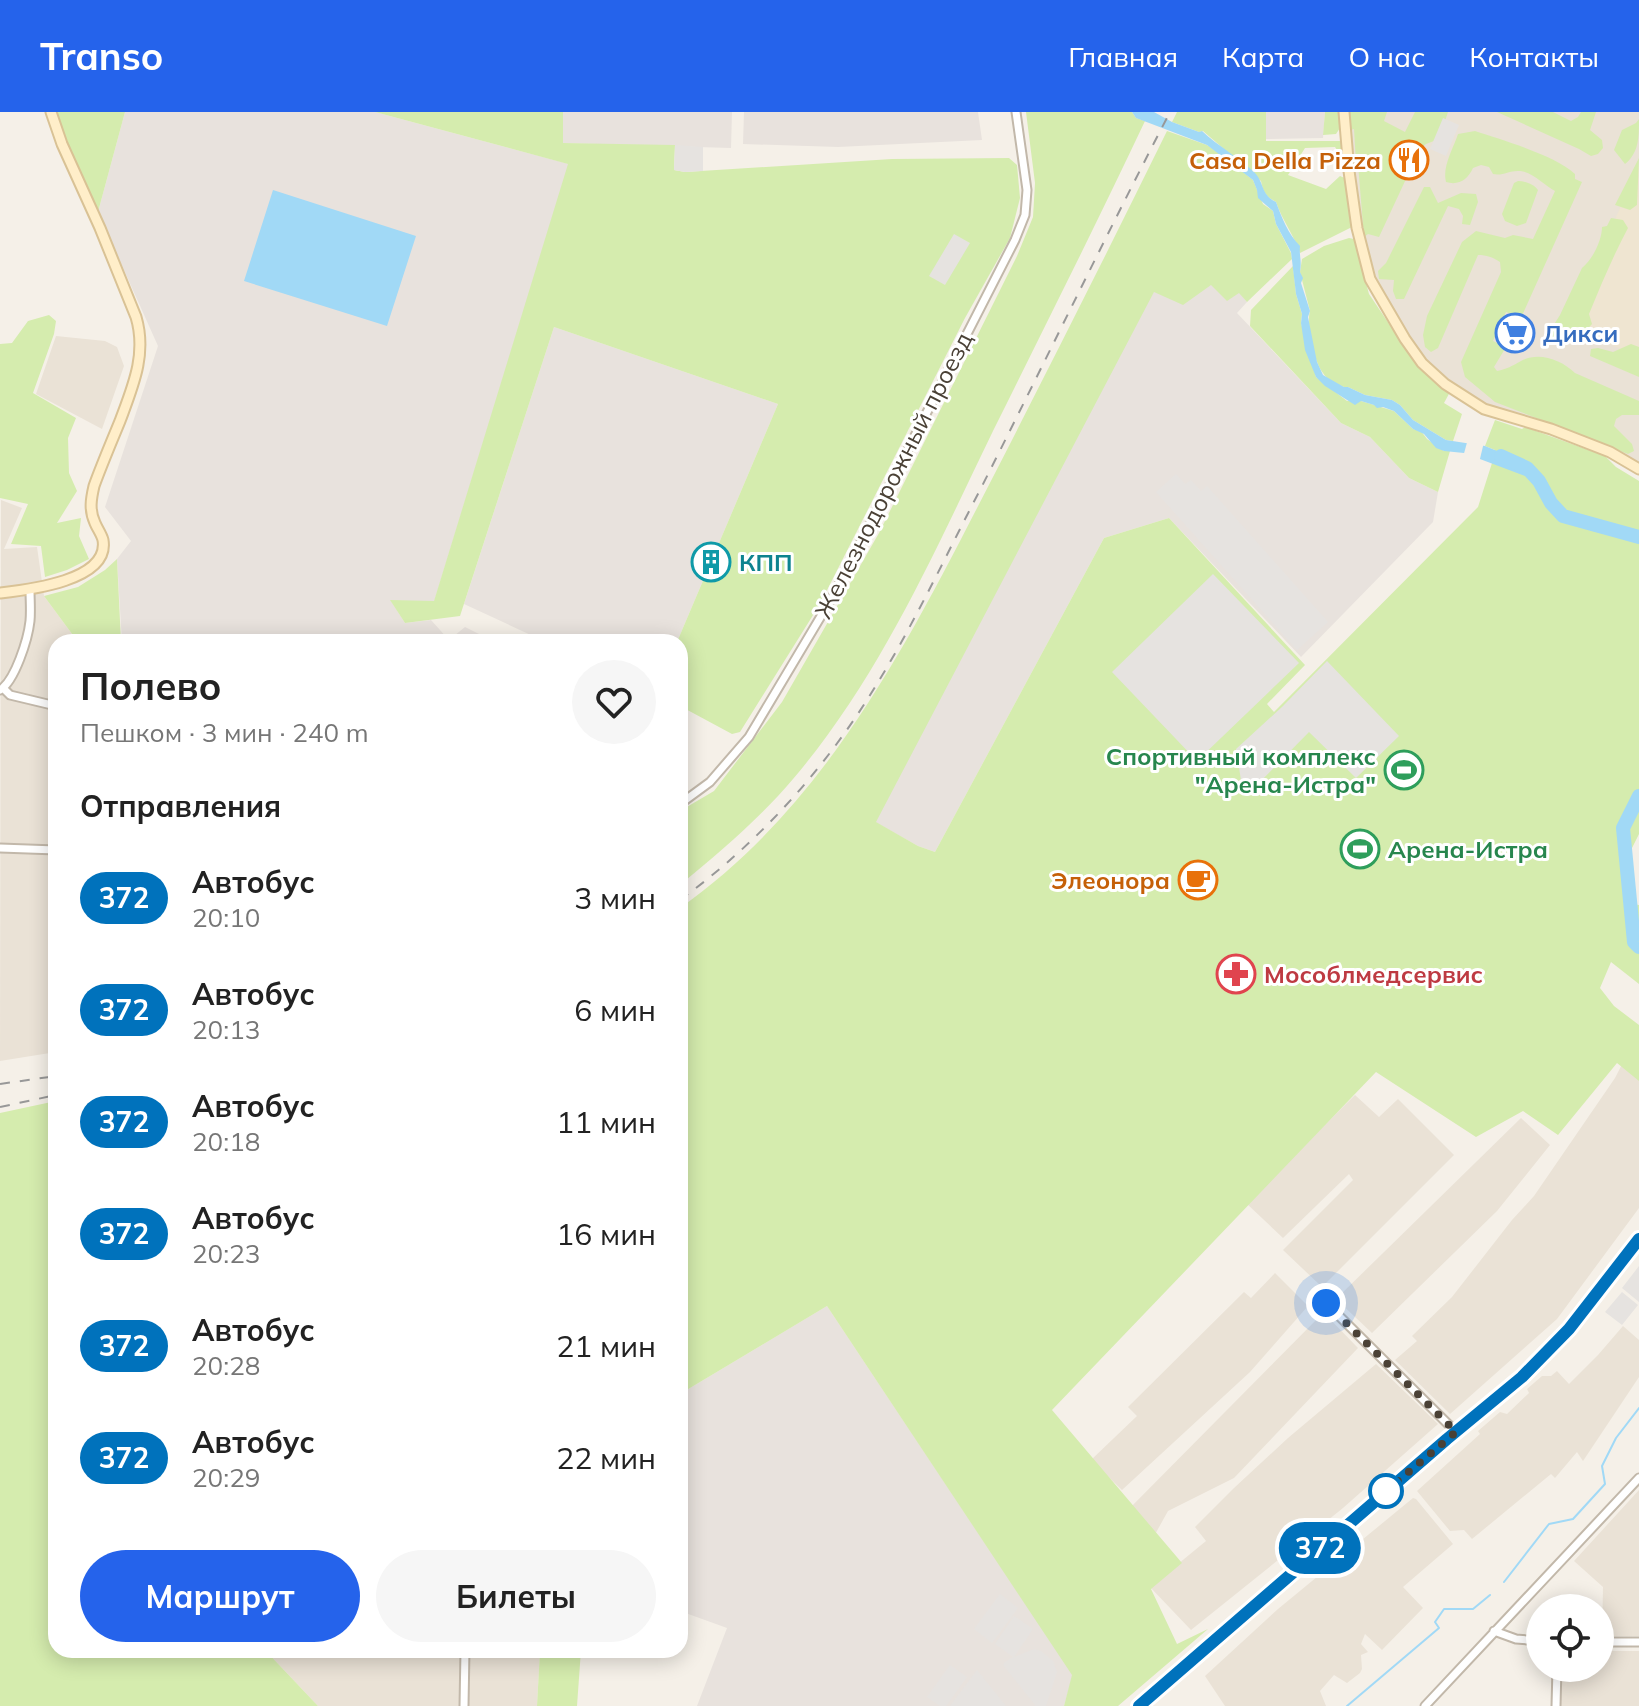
<!DOCTYPE html>
<html lang="ru">
<meta charset="utf-8">
<style>
:root{--surface:#fff;--page:#f6f6f6;--text:#222;--muted:#767676;--accent:#2563eb}
body{margin:0;font-family:Mulish,sans-serif;background:var(--page);color:var(--text);height:100vh;display:flex;flex-direction:column;font-size:30px;white-space:nowrap}
*{box-sizing:border-box;margin:0}
p{font-size:26px;color:var(--muted)}
.icon{flex:none;width:44px;height:44px;fill:none;stroke:currentColor;stroke-width:2;stroke-linecap:round;stroke-linejoin:round}
.map{position:relative;flex:1;overflow:hidden}
.side{position:absolute;left:48px;top:522px;width:640px;height:1024px;display:flex;flex-direction:column;background:var(--surface);border-radius:24px;box-shadow:0 4px 20px #0003}
.side>*{flex:none}
.badge{padding:0 16px;border-radius:26px;font-size:28px;line-height:52px}
.controls{position:absolute;left:1526px;top:1482px;display:grid;gap:16px}
.controls a{display:grid;place-items:center;width:88px;height:88px;border-radius:50%;background:var(--surface);box-shadow:0 4px 20px #0003;font-size:40px}
.you{position:absolute;width:40px;height:40px;margin:-20px;border:6px solid #fff;border-radius:50%;background:#1a73e8;box-shadow:0 0 0 12px #1a73e833}
.map>.badge{position:absolute;translate:-50% -50%;box-shadow:0 0 0 4px #fff}
h2{padding:0 32px;font-size:30px;line-height:72px}
.round{display:grid;place-items:center;flex:none;width:84px;height:84px;border-radius:42px;background:var(--page)}
.summary{display:flex;align-items:center;justify-content:space-between;height:136px;padding:0 32px}
h1{font-size:38px;font-weight:700;line-height:60px}
.cta{display:flex;gap:16px;margin-top:auto;padding:16px 32px}
.cta a{flex:1;height:92px;border-radius:48px;background:var(--accent);color:#fff;font-size:32px;font-weight:700;line-height:92px;text-align:center}
.cta a+a{background:var(--page);color:var(--text)}
ul{padding:0;list-style:none}
li{display:flex;align-items:center;gap:24px;height:112px;padding:0 32px}
li div{flex:1}
li b{display:block;font-size:30px}
li em{font-style:normal}
li .badge{min-width:88px;font-weight:700;text-align:center}
header{display:flex;align-items:center;gap:48px;box-sizing:border-box;height:112px;padding:0 40px;background:var(--accent);color:#fff}
header strong{font-size:38px}
nav{display:flex;gap:44px;margin-inline-start:auto;font-size:28px}
.map>svg:first-child{display:block}
</style>
<header>
<strong>Transo</strong>
<nav><a>Главная</a><a>Карта</a><a>О нас</a><a>Контакты</a></nav>
</header>
<div class="map">
<svg width="1639" height="1594" viewBox="0 0 1639 1594">
<rect width="100%" height="100%" fill="#f5f0e8"/>
<path fill="#eae2d6" d="M1344,0H1639V357L1610,340L1484,297L1422,251L1376,178L1357,116Z
M56,224L105,229L117,235L124,254L102,317L36,282Z
M1,388L22,396L4,437L37,435L44,484L78,530H56V940L0,949Z
M1636,925L1639,926V1096L1557,1207L1450,1302L1395,1248L1417,1229L1412,1224L1452,1185L1512,1108L1534,1084L1615,966Z
M1355,983L1379,1005L1398,987L1454,1043L1322,1175L1283,1138L1353,1068L1349,1062L1283,1126L1246,1091Z
M1521,1006L1550,1033L1497,1099L1372,1221L1336,1187Z
M1275,1161L1308,1194L1250,1260L1122,1378L1091,1348L1137,1304L1128,1295L1244,1180L1251,1186Z
M1325,1202L1358,1236L1234,1366L1168,1399L1153,1426L1125,1401L1320,1204Z
M1623,1214L1639,1228V1265L1583,1349L1577,1340L1555,1366L1551,1362L1472,1427L1464,1418L1450,1419L1417,1379L1480,1322L1478,1319L1500,1300L1507,1302L1529,1281L1527,1277L1542,1264H1551L1557,1259L1569,1272L1598,1243Z
M1376,1252L1438,1312L1343,1396L1191,1518L1150,1475L1206,1429L1195,1415L1234,1376L1288,1326Z
M1639,1378V1524H1602L1603,1475L1574,1449Z
M1413,1386L1416,1387L1453,1432L1403,1475L1423,1496L1382,1538L1365,1522L1361,1532L1368,1540L1361,1543L1362,1557L1360,1561L1347,1571L1334,1563L1320,1579L1326,1594H1225L1205,1564L1278,1497Z
M265,1538H540L537,1594H318Z
M1600,1539H1639V1594H1560L1561,1556H1600Z"/>
<path fill="#e8e2dd" d="M125,0H375L569,52L434,490L391,489L405,511L431,508L449,528L465,515L495,530H122L117,447L131,429L105,395L158,234L98,100Z
M563,0H732L731,36L563,31Z
M744,0H978L982,28L838,35L743,32Z
M1266,0H1325L1323,26L1265,27Z
M1212,172L1240,181L1247,190L1237,201L1341,311L1370,325L1409,366L1438,380L1433,410L1301,545L1169,406L1104,426L935,740L918,734L875,710L1010,442L1154,179Z
M554,215L778,292L677,530H546L464,492Z
M827,1194L1073,1563L1064,1594H697L727,1516L680,1499V1282Z"/>
<path fill="#efe5d1" d="M1639,52V245L1569,214Z"/>
<path fill="#d5ecae" d="M55,0H125L98,100L61,20Z
M375,0H563V31L675,33L674,58L685,60L892,47L1009,46L1017,53L1020,86L1010,126L965,206L820,492L740,620L732,622L680,594V530H677L778,292L554,215L460,504L405,511L390,488L434,489L568,52Z
M1026,0H1132L1136,6L1145,9C1096,113 1044,216 993,319C932,445 874,579 778,684C748,716 714,745 680,773V699L714,679L782,590L879,421L1017,144L1033,105L1035,71Z
M1177,0H1266V29H1340L1342,31L1344,55L1339,57L1338,46L1339,41L1335,35L1305,36L1288,63L1326,77L1340,64L1347,67L1352,115L1300,141C1294,123 1282,108 1276,90C1266,85 1263,80 1261,69L1203,19L1199,20L1172,10Z
M1325,0H1339L1340,16L1336,22L1323,23Z
M1346,0H1387L1384,9L1405,20L1415,0H1448L1439,27L1426,32L1420,37L1379,125L1368,122L1364,125L1358,52L1356,51L1354,17L1351,18L1346,11Z
M1497,0H1553L1571,9L1578,5L1581,0H1596L1590,18L1602,28L1603,36L1598,42L1591,44L1579,37Z
M1639,7C1639,25 1639,41 1625,52L1614,38L1622,18L1636,11Z
M1167,19L1207,33L1222,43L1253,68L1263,92L1273,99L1276,112L1291,141L1292,147L1247,190L1239,181L1227,189L1211,173L1183,193L1154,180L876,710L918,734L935,740L1104,426L1169,406L1305,553L1267,592L1274,600L1478,395L1492,351L1495,338L1485,334L1495,308L1522,317L1525,315L1605,344L1616,355L1639,369V722L1632,736L1625,791L1639,793V872L1611,850L1600,876L1614,894L1639,913V969L1617,951L1558,1023L1523,999L1476,1025L1376,960L1052,1298L1182,1451L1151,1477L1177,1532L1208,1517L1118,1594H1064L1072,1563L827,1194L680,1282V796C830,690 911,524 993,365C1052,250 1110,135 1167,19Z
M1475,19C1502,28 1555,43 1575,62V67L1582,70L1521,206L1506,200L1493,229L1506,235L1494,255L1497,259C1507,257 1512,254 1521,249C1538,239 1562,248 1575,261L1639,289V303H1622L1616,307L1614,314L1632,332L1634,339L1628,342L1495,290L1465,265L1461,250L1501,160L1500,150C1492,145 1487,143 1478,143L1438,236L1431,240L1425,235L1423,223L1427,204L1462,130L1476,119L1505,126L1513,123L1533,127L1555,79C1545,74 1533,60 1520,59C1510,58 1503,64 1493,62L1489,55L1481,53L1473,56C1468,67 1459,74 1446,70C1442,55 1453,37 1458,22Z
M1639,46L1637,93L1630,98L1615,93Z
M1518,69C1525,69 1534,72 1538,78L1526,111L1517,114L1505,109L1502,102L1514,71Z
M1424,75H1430L1438,91L1461,81L1476,82L1478,90L1470,113L1462,112L1463,104L1459,97L1448,94L1404,187H1396L1393,179L1394,168L1379,167L1378,159L1386,151Z
M1611,106L1623,108L1628,116C1613,144 1601,173 1589,202L1592,212L1582,223L1566,220L1555,226L1549,225L1551,217L1560,203L1582,156C1593,147 1602,128 1602,115L1607,114Z
M1349,126L1354,127L1369,182L1418,255L1450,280L1444,291L1462,302L1453,329L1446,328L1413,308L1400,293L1392,288L1365,283L1348,275H1344C1337,272 1327,268 1323,261C1314,250 1306,212 1310,199L1300,160L1302,147L1324,134Z
M1293,154L1296,182L1302,202L1301,211L1316,265L1347,289H1361L1394,299L1413,317L1421,319L1427,327L1444,339H1450L1438,380L1409,366L1370,325L1341,311L1250,214L1251,198Z
M49,203L56,209L54,222L33,281L76,306L68,326L69,361L77,379L57,411L81,406L79,424L89,447L67,458L45,465L41,434L11,432L28,392L0,386V232L12,231L28,209Z
M1631,232L1639,235V265L1590,244L1591,237L1598,236L1613,240Z
M117,447L121,530H78L44,484L78,475L105,458Z
M56,989V1538H265L318,1594H0V1001Z
M540,1538H581L577,1594H537Z"/>
<path fill="#e6e3e0" d="M1443,6L1459,13L1446,44L1430,37Z
M675,33L703,35V59L685,60L674,58Z
M954,122L970,131L945,173L929,164Z
M1176,362L1185,372L1191,368L1201,379L1207,374L1328,510L1297,538L1156,380Z
M1213,462L1299,551L1197,649L1112,560Z
M1327,549L1399,624L1356,666L1309,620L1251,679L1241,668L1236,637L1283,594Z
M1639,1154V1190L1622,1176Z
M1622,1180L1638,1193L1622,1213L1605,1200Z
M1000,1482L1018,1496L992,1531L974,1517Z
M1014,1504L1033,1517L1014,1545L1034,1537L1041,1539L1053,1549L1057,1560L1046,1594H1036L1003,1553L1005,1550L1013,1545L995,1532Z
M950,1553L967,1565L946,1594H940L927,1585Z
M977,1558L1006,1594H950Z"/>
<path fill="#a1d9f6" d="M1132,0H1154L1172,10L1199,20L1202,19C1218,34 1238,45 1254,60C1265,71 1260,82 1276,90C1282,106 1288,122 1300,134C1299,144 1302,148 1300,160L1303,166L1301,171L1310,199L1308,205L1317,250L1323,263L1344,275H1348L1365,283L1392,288L1400,293L1413,308L1446,328L1485,334L1502,341L1514,347L1525,364L1464,341L1444,339L1436,336L1424,322L1413,317L1394,299L1383,295L1377,296L1374,293L1361,289L1355,293L1325,274L1316,265L1305,238L1301,211L1302,202L1296,182L1291,140L1276,112L1273,99L1258,86L1257,78L1253,68L1207,33L1136,6Z
M273,78L416,124L387,214L244,169Z"/>
<path fill="#f5f0e8" d="M1468,327L1484,330L1479,351L1463,345Z"/>
<g fill="none" stroke-linecap="round" stroke-linejoin="round">
<path stroke="#a1d9f6" stroke-width="2" d="M1504,1470L1549,1412L1573,1407L1605,1372L1602,1354L1616,1326L1639,1296
M1347,1594L1439,1516L1435,1510L1444,1497H1473L1490,1483"/>
<path stroke="#a1d9f6" stroke-width="14" d="M1501,344L1527,356L1539,369L1551,391L1563,404L1639,425
M1639,684L1623,716L1634,830L1639,835"/>
<g stroke="#c2b8aa" stroke-width="11">
<path id="street" d="M4,577L10,583L56,594
M0,578C15,569 28,527 30,509C31,499 30,488 30,477
M680,692L710,670L749,625L833,484L1015,128L1025,103L1027,78L1016,0
M0,736L56,738
M1324,1184L1326,1191L1456,1320
M1494,1519L1516,1527L1540,1529
M1600,1530H1639
M464,1594L465,1538
M1425,1594L1639,1366
M1556,1594L1557,1556"/>
</g>
<g stroke="#d9c295" stroke-width="13">
<path id="secondary" d="M1344,0L1349,59L1357,116L1370,167L1405,227L1422,251L1445,272L1484,297L1551,317L1610,340L1639,357
M0,481C27,478 110,469 103,428C102,423 97,416 95,411C89,398 91,387 94,374C102,352 111,331 120,309C133,274 147,242 136,205L100,116L62,32L51,0"/>
</g>
<g stroke="#edb85f" stroke-width="14">
<path id="primary" d="M1139,1594L1447,1327L1522,1265L1569,1217L1639,1127"/>
</g>
<use href="#street" stroke="#fff" stroke-width="7"/>
<use href="#secondary" stroke="#ffeec9" stroke-width="9"/>
<use href="#primary" stroke="#ffda98" stroke-width="10"/>
<path stroke="#989898" stroke-width="2" stroke-dasharray="10 10" stroke-linecap="butt" d="M680,788C753,735 816,667 865,591C909,523 943,449 980,378C1044,252 1105,125 1170,0
M0,972L56,964
M0,995L56,983"/>
</g>
<g fill="none" stroke-linecap="round" stroke-linejoin="round">
<g stroke="#fff" stroke-width="18">
<path id="line" d="M1139,1594L1447,1327L1522,1265L1569,1217L1639,1127"/>
</g>
<use href="#line" stroke="#0072bc" stroke-width="12"/>
<path stroke="#4a4136" stroke-width="8" stroke-dasharray="0 14.4" d="M1326,1191L1456,1320L1386,1379"/>
</g>
<defs>
<g id="restaurant-ring" transform="scale(2)"><circle r="9.5" fill="#fff" stroke="#e8710a" stroke-width="1.5"/><path d="M-5-6h1v4h1v-4h1v4h1v-4h1v5L-1.5 .5V6h-2V.5L-5-1ZM5-6V6H3V1.5H1.5Q1.5-4 5-6Z" fill="#e8710a"/></g>
<g id="supermarket-ring" transform="scale(2)"><circle r="9.5" fill="#fff" stroke="#3f7fe0" stroke-width="1.5"/><path d="M-6-5.5h2.5l.6 2H6L4.5 2H-2.5L-4.4-4H-6ZM-1.5 3.2a1.3 1.3 0 1 0 .1 0ZM3 3.2a1.3 1.3 0 1 0 .1 0Z" fill="#3f7fe0"/></g>
<g id="building-ring" transform="scale(2)"><circle r="9.5" fill="#fff" stroke="#0f9aa8" stroke-width="1.5"/><path d="M-4-6H4V6H1V3H-1V6H-4ZM-2.5-4.3h1.7v1.8h-1.7ZM.8-4.3h1.7v1.8H.8ZM-2.5-1h1.7V.8h-1.7ZM.8-1h1.7V.8H.8Z" fill="#0f9aa8"/></g>
<g id="stadium-ring" transform="scale(2)"><circle r="9.5" fill="#fff" stroke="#2e9e5b" stroke-width="1.5"/><path d="M0-5a6.5 5 0 1 0 0 10a6.5 5 0 1 0 0-10ZM-3.5-1.8h7v3.6h-7Z" fill="#2e9e5b"/></g>
<g id="cafe-ring" transform="scale(2)"><circle r="9.5" fill="#fff" stroke="#e8710a" stroke-width="1.5"/><path d="M-5.5-4.5H6V0H3Q3 3.5 0 3.5H-2.5Q-5.5 3.5-5.5 0ZM3-3.2v2h1.7v-2ZM-6 4.5H4V6H-6Z" fill="#e8710a"/></g>
<g id="pharmacy-ring" transform="scale(2)"><circle r="9.5" fill="#fff" stroke="#e0444e" stroke-width="1.5"/><path d="M-2-6h4v4h4v4h-4v4h-4v-4h-4v-4h4Z" fill="#e0444e"/></g>
</defs>
<g fill-rule="evenodd">
<use href="#restaurant-ring" x="1409" y="48"/>
<use href="#supermarket-ring" x="1515" y="221"/>
<use href="#building-ring" x="711" y="450"/>
<use href="#stadium-ring" x="1404" y="658"/>
<use href="#stadium-ring" x="1360" y="737"/>
<use href="#cafe-ring" x="1198" y="768"/>
<use href="#pharmacy-ring" x="1236" y="862"/>
</g>
<circle fill="#fff" stroke="#0072bc" stroke-width="4" cx="1386" cy="1379" r="16"/>
<g text-anchor="middle" dominant-baseline="central" stroke-width="6" stroke-linejoin="round" paint-order="stroke">
<g font-size="24" font-weight="bold" fill="#c56008" stroke="#fff" text-anchor="end">
<text x="1381" y="48">Casa Della Pizza</text>
<text x="1170" y="768">Элеонора</text>
</g>
<g font-size="24" font-weight="bold" fill="#366cbe" stroke="#fff" text-anchor="start">
<text x="1543" y="221">Дикси</text>
</g>
<g font-size="24" fill="#4a4136" stroke="#fff">
<text transform="translate(893 363) rotate(-63)">Железнодорожный проезд</text>
</g>
<g font-size="24" font-weight="bold" fill="#0d838f" stroke="#fff" text-anchor="start">
<text x="739" y="450">КПП</text>
</g>
<g font-size="24" font-weight="bold" fill="#27864d" stroke="#fff" text-anchor="end">
<text x="1376" y="644">Спортивный комплекс<tspan x="1376" dy="28">"Арена-Истра"</tspan></text>
<text x="1388" y="737" text-anchor="start">Арена-Истра</text>
</g>
<g font-size="24" font-weight="bold" fill="#be3a42" stroke="#fff" text-anchor="start">
<text x="1264" y="862">Мособлмедсервис</text>
</g>
</g>
</svg>
<div class="controls">
<a><svg class="icon" aria-label="locate" viewBox="0 0 24 24"><circle cx="12" cy="12" r="6"/><path d="M12 2v4M12 18v4M2 12h4M18 12h4"/></svg></a>
</div>
<div class="you" style="left:1326px;top:1191px"></div>
<b class="badge" style="left:1320px;top:1436px;background:#0072bc;color:#fff">372</b>
<section class="side">
<div class="summary"><div><h1>Полево</h1><p>Пешком · 3 мин · 240 m</p></div><a class="round"><svg class="icon" aria-label="heart" viewBox="0 0 24 24"><path d="M12 20l-8-8c-3-5 5-10 8-4 3-6 11-1 8 4z"/></svg></a></div>
<h2>Отправления</h2>
<ul>
<li><span class="badge" style="background:#0072bc;color:#fff">372</span><div><b>Автобус</b><p>20:10</p></div><em>3 мин</em></li>
<li><span class="badge" style="background:#0072bc;color:#fff">372</span><div><b>Автобус</b><p>20:13</p></div><em>6 мин</em></li>
<li><span class="badge" style="background:#0072bc;color:#fff">372</span><div><b>Автобус</b><p>20:18</p></div><em>11 мин</em></li>
<li><span class="badge" style="background:#0072bc;color:#fff">372</span><div><b>Автобус</b><p>20:23</p></div><em>16 мин</em></li>
<li><span class="badge" style="background:#0072bc;color:#fff">372</span><div><b>Автобус</b><p>20:28</p></div><em>21 мин</em></li>
<li><span class="badge" style="background:#0072bc;color:#fff">372</span><div><b>Автобус</b><p>20:29</p></div><em>22 мин</em></li>
</ul>
<div class="cta"><a>Маршрут</a><a>Билеты</a></div>
</section>
</div>
